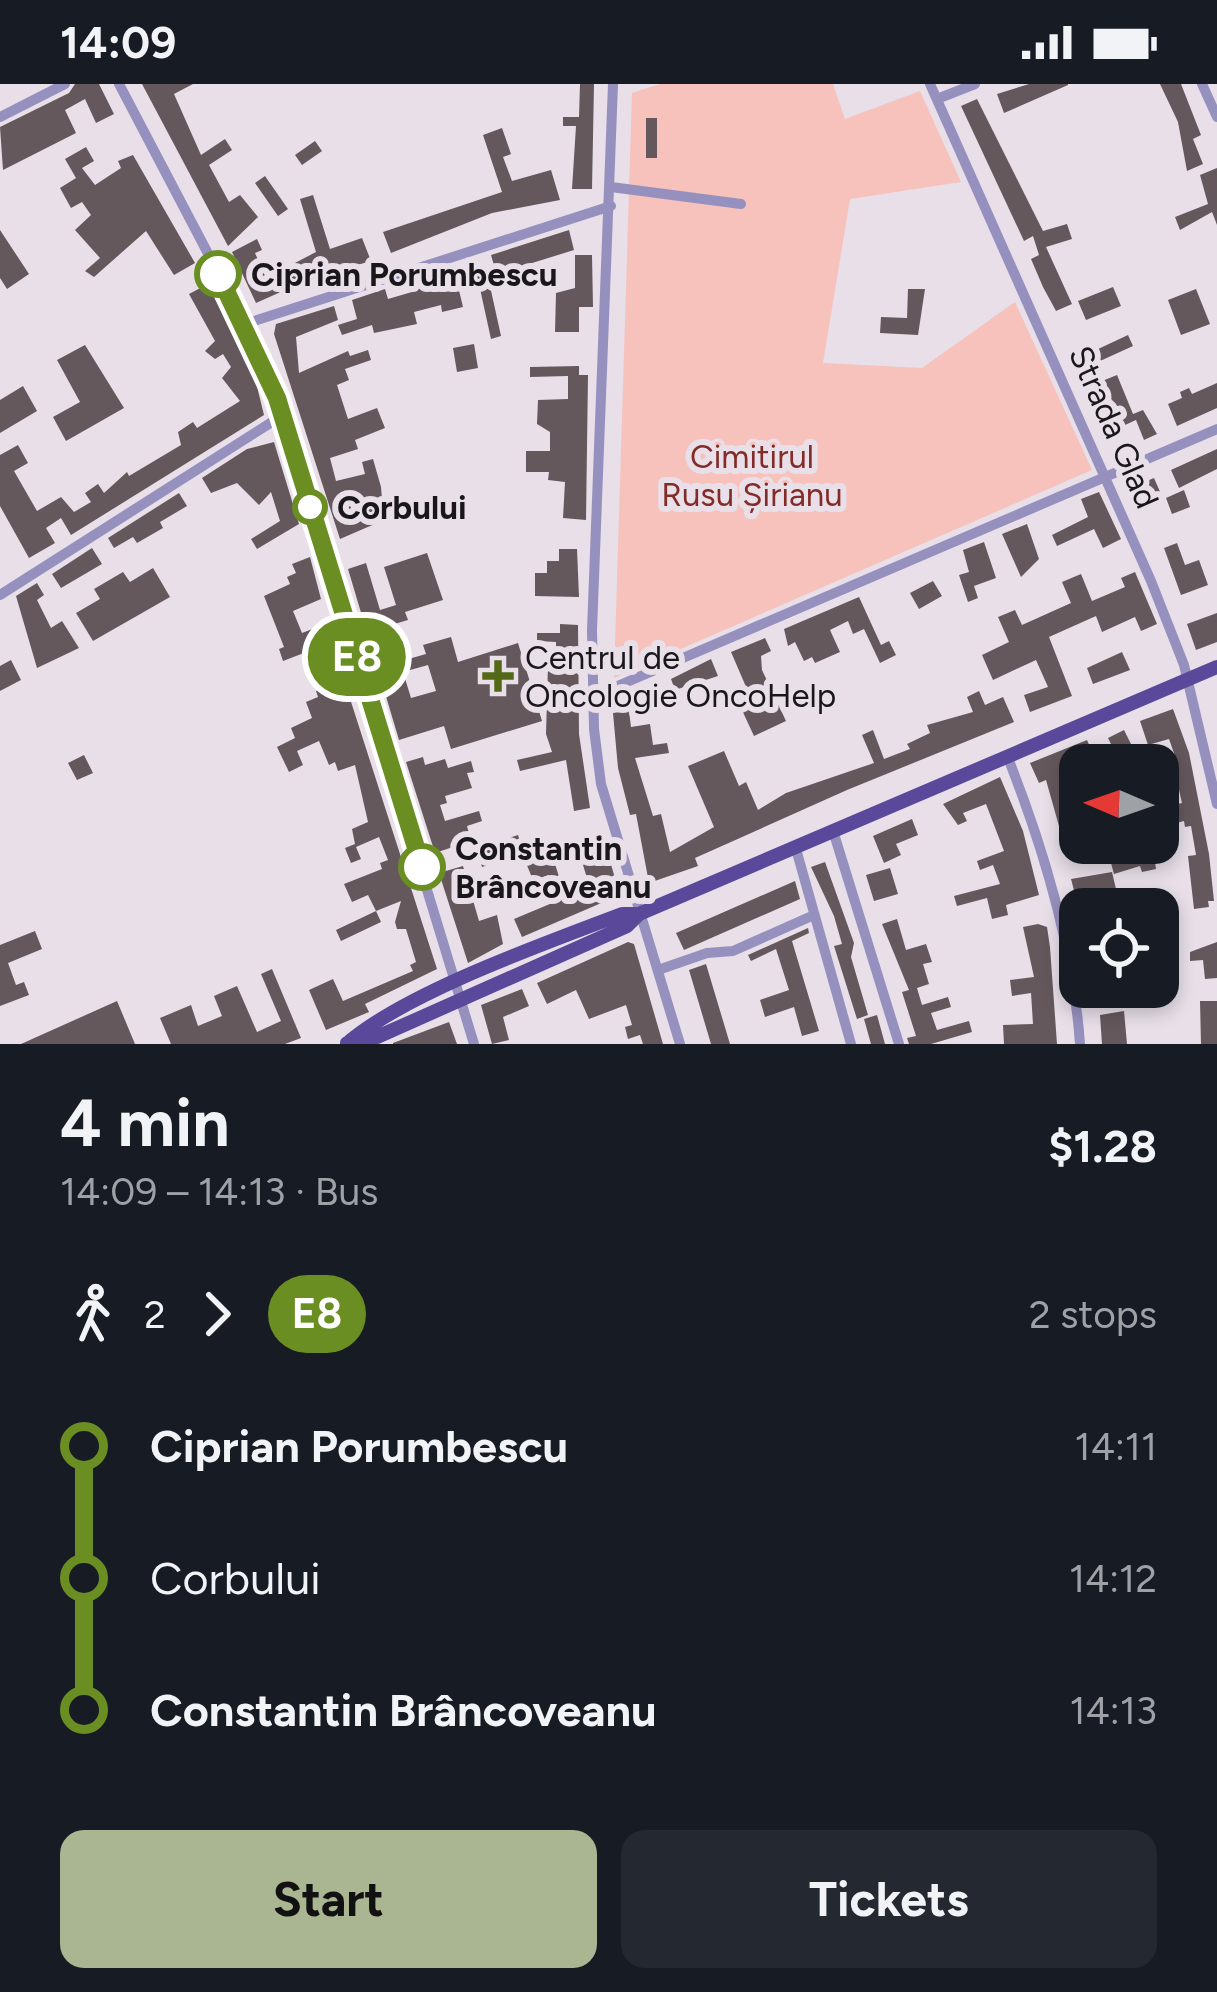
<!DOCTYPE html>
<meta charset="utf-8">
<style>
:root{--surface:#171b24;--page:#242831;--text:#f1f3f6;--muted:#9ea1a6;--accent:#aab592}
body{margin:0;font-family:Figtree,sans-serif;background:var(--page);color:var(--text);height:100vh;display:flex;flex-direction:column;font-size:45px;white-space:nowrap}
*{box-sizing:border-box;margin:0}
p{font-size:39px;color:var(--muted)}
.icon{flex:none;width:66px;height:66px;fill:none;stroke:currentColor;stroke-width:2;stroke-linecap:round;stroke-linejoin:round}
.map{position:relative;height:960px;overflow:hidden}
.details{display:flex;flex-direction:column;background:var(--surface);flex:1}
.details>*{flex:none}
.badge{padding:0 24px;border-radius:39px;font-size:42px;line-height:78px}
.needle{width:78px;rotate:272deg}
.controls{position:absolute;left:1059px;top:660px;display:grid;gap:24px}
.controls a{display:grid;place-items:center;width:120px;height:120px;border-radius:24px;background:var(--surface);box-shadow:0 6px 18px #0003;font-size:60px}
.map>.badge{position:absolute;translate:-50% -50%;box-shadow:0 0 0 6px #fff}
.legs{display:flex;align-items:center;gap:18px;height:132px;padding:0 60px;font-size:39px}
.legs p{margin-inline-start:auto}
.headline{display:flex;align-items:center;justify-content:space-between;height:204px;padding:0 60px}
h1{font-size:66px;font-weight:700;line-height:90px}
.action{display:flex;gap:24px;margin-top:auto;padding:24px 60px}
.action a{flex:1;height:138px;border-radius:24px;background:var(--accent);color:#111;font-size:48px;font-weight:700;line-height:138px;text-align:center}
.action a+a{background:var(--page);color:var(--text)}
ul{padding:0 60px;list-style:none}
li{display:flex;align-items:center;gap:42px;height:132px;font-size:45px}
li i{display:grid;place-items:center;width:18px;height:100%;margin:0 15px;background:currentColor}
li i::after{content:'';width:30px;height:30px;margin:-15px;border:9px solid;border-radius:50%;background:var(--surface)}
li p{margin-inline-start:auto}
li:first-child i{background:linear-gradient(#0000 50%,currentColor 0)}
li:last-child i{background:linear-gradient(currentColor 50%,#0000 0)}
.status{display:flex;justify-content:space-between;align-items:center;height:84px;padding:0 60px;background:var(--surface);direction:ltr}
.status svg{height:33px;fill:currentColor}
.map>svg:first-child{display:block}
</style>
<div class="status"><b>14:09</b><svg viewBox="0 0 49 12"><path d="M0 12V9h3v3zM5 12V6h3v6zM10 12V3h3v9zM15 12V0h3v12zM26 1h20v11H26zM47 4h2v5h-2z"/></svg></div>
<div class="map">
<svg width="1217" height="960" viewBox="0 0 1217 960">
<rect width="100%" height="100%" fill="#e8dfe9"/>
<path fill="#f6c2bb" d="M660,0H833L845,35L920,7L961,98L850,115L823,279L922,284L1015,218L1092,386L614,594L632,9Z"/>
<path fill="#64585c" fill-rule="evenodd" d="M75,0H99L114,30L96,39L85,15L65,26L76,49L3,86L0,43L69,9Z
M142,0H193L174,10L201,71L225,55L232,66L209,81L229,118L240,111L258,133L228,162Z
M580,0H594L592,105H572L576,42H563V33H579Z
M1029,0H1068V1L1004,29L997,10Z
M1160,0H1181L1201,51L1193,55L1203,80L1187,87L1178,38Z
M977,15L1043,147L1067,140L1072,155L1046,163L1072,220L1056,227L1043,203L1031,175L1039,171L1033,152L1024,157L961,22Z
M646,34H657V74H646Z
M502,44L511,70L503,73L512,97L551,86L560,116L492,129L391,169L383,148L502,108L483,51Z
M315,57L322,67L302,81L295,71Z
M86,63L94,77L82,84L95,101L121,84L118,77L133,71L195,179L174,191L146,147L94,193L85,187L100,174L75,146L91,131L82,118L71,124L60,104L76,94L65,75Z
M1217,84V141L1212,128L1180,146L1175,133L1208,120L1200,91Z
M265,92L288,125L278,132L255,99Z
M313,111L330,165L362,154L371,177L312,194L256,219L232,168L257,155L262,166L255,169L266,194L316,168L300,115Z
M0,146L29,190L7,205L0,194Z
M569,146L574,166L516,184L509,188L511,196L490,202L501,252L491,255L477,191L495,185L491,171Z
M575,171H592L593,223H579V248H555L556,209L575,204Z
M473,177L477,191L457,198L463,223L442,228L441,221L414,228L417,240L374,249L372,241L342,251L338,241L357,235L352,216L385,205L388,215L412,208L410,200L423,193Z
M208,200L252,282L264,331L71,451L61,434L46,444L55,459L29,474L0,422V371L18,361L28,379L14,387L37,427L61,413L74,428L91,418L85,409L98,400L104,409L127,388L129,392L181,361L178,348L193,338L197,344L240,317L222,294L231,283L223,270L215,275L205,267L215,257L189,210Z
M1113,203L1121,222L1086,236L1078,217Z
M908,205H925L918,251L880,249L881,233L907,234Z
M1196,205L1210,240L1181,251L1168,216Z
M334,222L338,236L296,253L299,289L348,267L350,272L368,266L371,276L345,285L349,296L337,301L348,335L377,324L385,344L355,356L358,365L330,374L336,397L365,390L362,378L373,375L381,403L383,427L374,430L377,439L340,455L274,250L276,240Z
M1128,251L1133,262L1100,277L1096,266Z
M474,260L478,284L457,288L453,264Z
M85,261L124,324L66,357L53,333L80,318L57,276Z
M579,282V291H588L586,436L563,434L565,398L548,396L549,388H526V367H550V348L537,340L538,316L568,315V292L530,293V283Z
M1117,291L1133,330L1143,326L1157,350L1144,356L1136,336L1125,341L1102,297Z
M1217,299V324L1177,342L1168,320L1182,314L1180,308L1189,304L1192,310Z
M23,302L37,327L0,349V316Z
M274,358L299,440L257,465L251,455L280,437L271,408L259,421L237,399L211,409L202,394L247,365Z
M1217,365V385L1179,404L1171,386Z
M1154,394L1161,410L1141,418L1135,402Z
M1184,406L1190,423L1172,430L1166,414Z
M1099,408L1121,455L1103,464L1094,445L1057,462L1052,451L1088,433L1081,415Z
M179,409L187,422L160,438L163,444L137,459L133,453L114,464L108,454Z
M1027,440L1039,475L1021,493L1002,450Z
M984,458L996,494L974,502L978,514L968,518L959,491L969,488L963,466Z
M1177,459L1185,481L1199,476L1208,501L1181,511L1164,464Z
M92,464L102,480L61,504L52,490Z
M559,465H577L579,513L535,512V489H547V477H559Z
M427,469L443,516L405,528L408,536L381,544L391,580L426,570L423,561L451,553L458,578L518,559L542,637L451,665L444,642L399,656L348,485L366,479L380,526L396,521L384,483ZM428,581L436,607L411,614L403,588Z
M310,473L321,515L293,527L302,549L328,539L335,557L283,577L279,565L284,563L264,512L290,500L287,493L296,489L292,480Z
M153,484L170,513L93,557L76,529L100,515L94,505L123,488L130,498Z
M1135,488L1157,540L1141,547L1135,533L1102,548L1096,532L1049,553L1072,612L1030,628L1024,611L1048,603L1036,576L993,596L982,571L1009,558L998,533L1015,526L1022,541L1071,519L1062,498L1081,490L1092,517L1125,503L1121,494Z
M933,497L942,512L919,525L910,509Z
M37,499L44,511L37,516L51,544L62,537L79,564L37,584L16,512Z
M859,513L881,561L889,557L896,571L880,579L864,545L853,550L848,537L830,546L840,568L815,579L812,573L804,577L795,558L788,562L784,545Z
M1217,529V558L1196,566L1187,540Z
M560,540L578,541L579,650L590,724L574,727L566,676L520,687L517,676L552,668L546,650L548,581H556V558L537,557V549H560Z
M765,554L771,567L761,572L762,586L786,637L754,652L741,624L753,619L731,568Z
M1122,568L1130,586L1093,600L1087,584Z
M711,575L718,592L675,606L671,595Z
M11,576L21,596L0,607V582Z
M344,596L437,885L365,920L369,928L326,946L309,906L333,895L343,917L413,887L410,881L416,878L406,845H397L395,838L401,817L376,827L368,811L352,818L344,800L382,785L380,779L388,776L379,753L356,763L361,775L351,779L345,764L355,760L352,745L368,738L355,681L338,687L335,678L329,681L319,657L297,667L303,681L289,688L277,663L295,654L291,644L312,634L306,618L318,613L316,607Z
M979,607L985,621L1003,613L1014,638L847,706L695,774L698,782L649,799L636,730L630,731L618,684L613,629L629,627L631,643L650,640L653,661L667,659L669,669L635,674L653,732L661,730L670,768L714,743L688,682L724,667L739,702L746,698L758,726L786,709L874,679L862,651L873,646L884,675L910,665L907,660L930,649L927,641L973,628L967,613Z
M1173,625L1189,669L1209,770L1214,817H1208L1209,823L1194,825L1188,772L1196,771L1191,742L1185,743L1184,737L1158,744L1161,724L1182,719L1177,697L1169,699L1166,689L1179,683L1169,655L1148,661L1140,637Z
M1124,646L1133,664L1106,677L1102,668L1113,664L1108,654Z
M1087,656L1095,674L1080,681V717L1072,720L1087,769L1068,774L1046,696L1039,699L1030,679Z
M84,671L93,689L77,696L68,679Z
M423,673L425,681L445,675L448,684L471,677L474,688L467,689L472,704L445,712L447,719L440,721L445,737L479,727L482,737L467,742L471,757L435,769L406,678Z
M1000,693L1023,747L1039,811L1006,821L1008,831L992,835L987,814L957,822L954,812L1000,800L993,781L980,786L977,777L1004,767L986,720L963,729L967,737L958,741L943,720Z
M912,735L918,751L896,760L901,771L884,779L873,752Z
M602,750L620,811L522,853L514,835L557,817L549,791L533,796L526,779ZM580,771L590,804L566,815L555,780Z
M518,751L524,769L482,783L477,764Z
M1124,767L1127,776L1159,769L1160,776L1155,778L1156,785L1142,788L1140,782L1114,790L1109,772Z
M825,778L854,859L851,873L868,931L857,935L834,862L842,860L834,832L811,783Z
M463,782L479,837L497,831L503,860L468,879L439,789Z
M890,784L898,810L874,817L866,791Z
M1112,788L1116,805L1076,814L1071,795Z
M795,797L800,815L684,866L676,849Z
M376,827L381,838L341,857L336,846Z
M897,835L906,866L926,860L932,878L923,880L929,900L917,904L922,921L948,913L951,923L931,929L937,946L969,937L972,948L931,960H909L907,954L916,952L902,908L909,906L882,840Z
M1038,840L1047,843L1050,863L1057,960H1004L1003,941L1033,940L1031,909L1012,912L1010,896L1034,893L1023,843Z
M808,844L809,849L792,857L819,947L802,952L794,923L765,933L760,916L789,906L776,865L751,877L748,871Z
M35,847L42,865L8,879L16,901L24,898L29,911L0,922V861Z
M628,858L634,860L663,960H643L640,951L628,955L625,943L632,941L626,921L589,935L576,906L547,920L537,899Z
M1217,858V894L1205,895L1203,876L1190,877V868Z
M706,880L730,960H711L689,886Z
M272,885L301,954L285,960H171L160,934L191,921L198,942L222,932L214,912L237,902L257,948L281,937L261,890Z
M522,905L529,922L503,933L509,956L492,960L481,921Z
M117,917L135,960H21Z
M1200,917H1217V960H1201Z
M1124,927L1127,960H1102L1100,931Z
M877,931L885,960H871L864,935Z
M449,938L457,960H393V959Z"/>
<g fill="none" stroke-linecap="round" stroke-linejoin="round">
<path stroke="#9690be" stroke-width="10" d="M119,0L245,240L277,314L474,960
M613,0L592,546L594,645L601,700L680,960
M930,0L1151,497L1184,581L1217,720
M1202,0L1217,33
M937,15L975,0
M0,33L65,0
M611,103L741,120
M245,240L611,122
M0,511L283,331
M592,613L1217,345
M1008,674C1044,765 1073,862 1080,960
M834,750L899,960
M796,765L851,960
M658,886L707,869L733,867L814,831"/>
<path stroke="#5a489a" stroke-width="14" d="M350,957C410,907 546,859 622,830H639
M347,959L377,953L627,842L639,830L1217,583"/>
</g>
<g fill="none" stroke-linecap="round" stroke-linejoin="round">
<g stroke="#fff" stroke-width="27">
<path id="line-1" d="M218,190L277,314L422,783"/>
</g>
<use href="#line-1" stroke="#6b8e23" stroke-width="18"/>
</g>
<g fill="#fff" stroke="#6b8e23" stroke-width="6">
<circle cx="218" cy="190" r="21"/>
<circle cx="310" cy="423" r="15"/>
<circle cx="422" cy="783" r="21"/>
</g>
<path fill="#536917" stroke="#e8dfe9" stroke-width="4.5" d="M492 574h12v12h12v12h-12v12h-12v-12h-12v-12h12z"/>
<g text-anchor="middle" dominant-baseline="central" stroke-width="12" stroke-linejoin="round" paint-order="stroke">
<g font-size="33" font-weight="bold" fill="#1a171b" stroke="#e8dfe9" text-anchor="start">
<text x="251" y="190">Ciprian Porumbescu</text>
<text x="337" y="423">Corbului</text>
<text x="455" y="764">Constantin<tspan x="455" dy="38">Brâncoveanu</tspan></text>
</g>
<g font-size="33" fill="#1a171b" stroke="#e8dfe9">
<text transform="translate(1114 343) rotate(66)">Strada Glad</text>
</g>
<g font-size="33" fill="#832c27" stroke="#e8dfe9">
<text x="752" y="372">Cimitirul<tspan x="752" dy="38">Rusu Șirianu</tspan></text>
</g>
<g font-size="33" fill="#1a171b" stroke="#e8dfe9" text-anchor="start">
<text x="525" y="573">Centrul de<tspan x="525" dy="38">Oncologie OncoHelp</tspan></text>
</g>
</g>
</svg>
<div class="controls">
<a><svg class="needle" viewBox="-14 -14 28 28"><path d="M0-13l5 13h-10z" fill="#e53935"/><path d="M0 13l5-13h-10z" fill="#9ea1a6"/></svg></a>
<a><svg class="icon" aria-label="locate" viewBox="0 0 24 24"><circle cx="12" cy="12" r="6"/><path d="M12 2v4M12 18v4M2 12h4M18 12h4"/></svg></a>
</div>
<b class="badge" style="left:357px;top:573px;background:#6b8e23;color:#fff">E8</b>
</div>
<section class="details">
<div class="headline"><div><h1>4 min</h1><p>14:09 – 14:13 · Bus</p></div><b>$1.28</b></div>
<div class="legs"><svg class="icon" aria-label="walk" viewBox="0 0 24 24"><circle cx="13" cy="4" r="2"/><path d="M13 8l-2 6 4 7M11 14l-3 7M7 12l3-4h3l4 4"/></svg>2<svg class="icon" aria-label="forward" viewBox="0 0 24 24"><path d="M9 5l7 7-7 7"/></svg><b class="badge" style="background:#6b8e23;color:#fff">E8</b><p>2 stops</p></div>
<ul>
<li><i style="color:#6b8e23"></i><b>Ciprian Porumbescu</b><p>14:11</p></li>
<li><i style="color:#6b8e23"></i><span>Corbului</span><p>14:12</p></li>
<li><i style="color:#6b8e23"></i><b>Constantin Brâncoveanu</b><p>14:13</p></li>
</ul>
<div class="action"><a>Start</a><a>Tickets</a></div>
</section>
